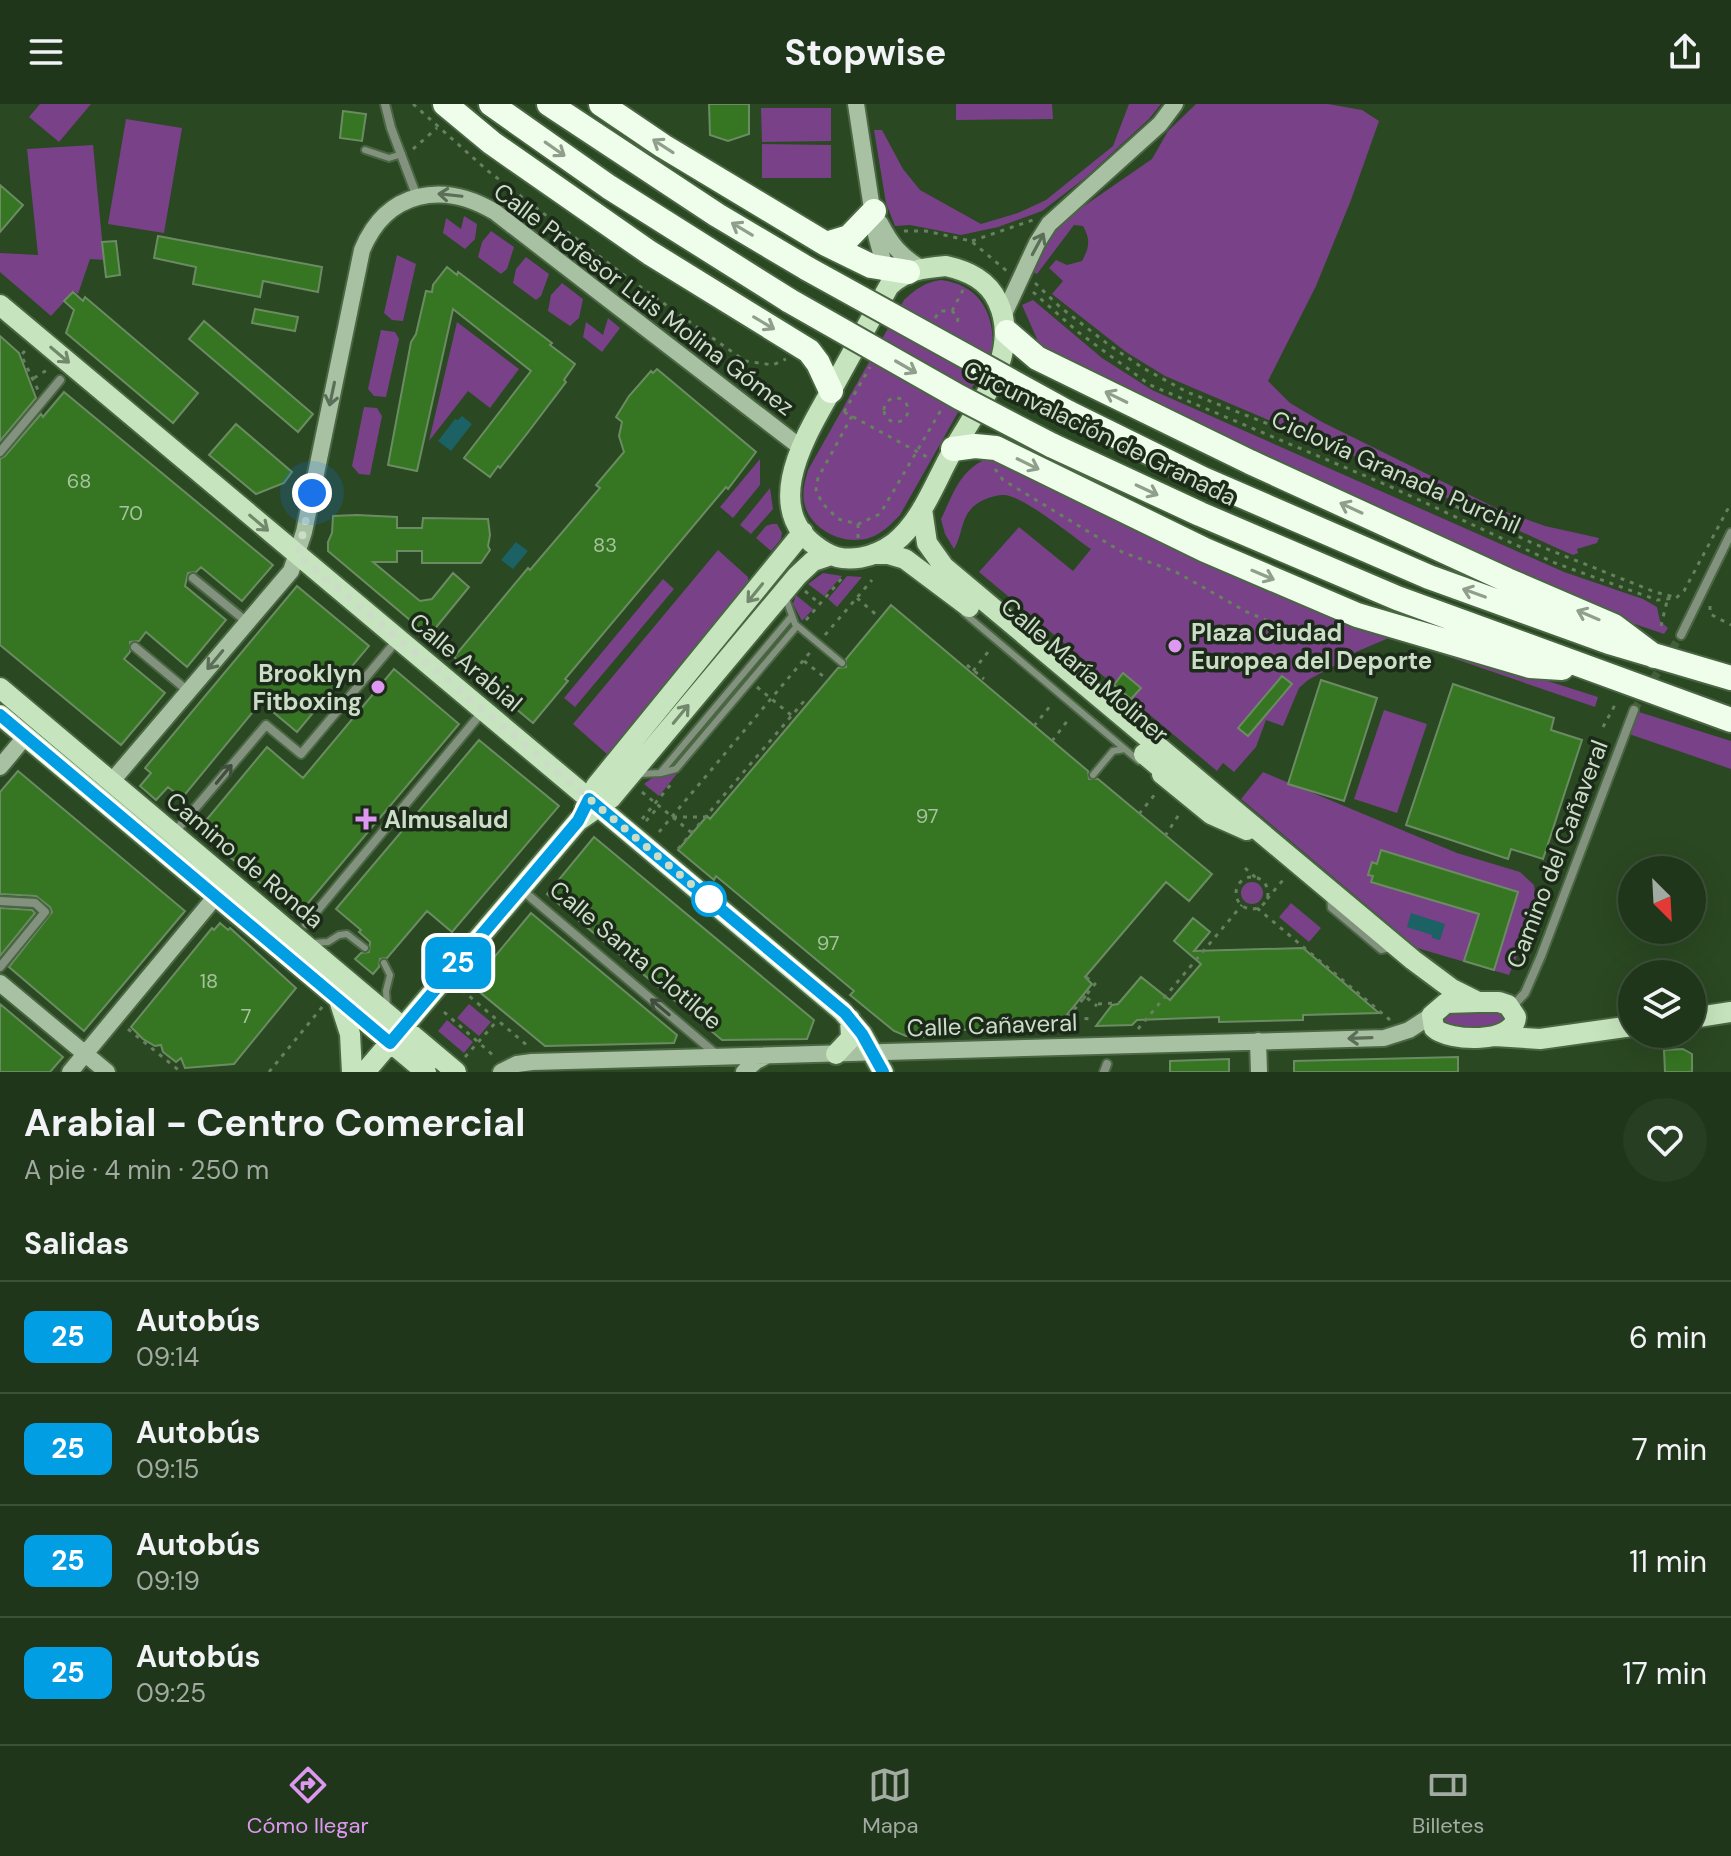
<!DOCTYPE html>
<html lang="es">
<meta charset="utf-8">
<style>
:root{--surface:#20361a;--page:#283e23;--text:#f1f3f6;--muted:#a2aba2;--line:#3d5039;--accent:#df98f1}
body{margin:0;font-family:"DM Sans",sans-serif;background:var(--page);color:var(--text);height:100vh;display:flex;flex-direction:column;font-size:30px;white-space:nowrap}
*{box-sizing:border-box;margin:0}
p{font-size:26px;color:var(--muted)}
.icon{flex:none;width:44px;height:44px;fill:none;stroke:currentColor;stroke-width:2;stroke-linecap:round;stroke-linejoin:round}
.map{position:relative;height:968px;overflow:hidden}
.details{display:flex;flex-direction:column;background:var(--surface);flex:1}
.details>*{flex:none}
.badge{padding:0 16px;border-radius:12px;font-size:28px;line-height:52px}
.needle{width:52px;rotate:156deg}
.tools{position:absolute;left:1618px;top:752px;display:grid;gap:16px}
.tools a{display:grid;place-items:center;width:88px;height:88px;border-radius:50%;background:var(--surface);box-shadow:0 8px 32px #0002,0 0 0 2px var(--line);font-size:40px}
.you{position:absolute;width:40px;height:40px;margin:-20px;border:6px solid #fff;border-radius:50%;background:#1a73e8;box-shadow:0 0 0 12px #1a73e833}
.map>.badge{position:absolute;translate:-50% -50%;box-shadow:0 0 0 4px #fff}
h2{padding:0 24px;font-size:30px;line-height:72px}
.round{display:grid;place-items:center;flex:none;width:84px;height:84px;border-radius:42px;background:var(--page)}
.headline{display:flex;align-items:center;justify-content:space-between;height:136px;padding:0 24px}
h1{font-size:38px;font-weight:700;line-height:60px}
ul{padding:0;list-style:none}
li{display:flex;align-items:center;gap:24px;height:112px;padding:0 24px;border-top:2px solid var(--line)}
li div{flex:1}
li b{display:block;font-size:30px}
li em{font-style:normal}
li .badge{min-width:88px;font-weight:700;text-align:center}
header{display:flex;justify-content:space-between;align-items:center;height:104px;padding:0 24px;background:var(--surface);font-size:36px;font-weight:700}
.tab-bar{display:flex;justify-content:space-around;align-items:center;height:112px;border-top:2px solid var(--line);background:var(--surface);font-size:22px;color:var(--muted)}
.tab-bar a{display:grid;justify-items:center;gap:4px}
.tab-bar .current{color:var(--accent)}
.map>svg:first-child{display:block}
</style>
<header><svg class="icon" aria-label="menu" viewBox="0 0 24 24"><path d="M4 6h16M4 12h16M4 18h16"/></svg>Stopwise<svg class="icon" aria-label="share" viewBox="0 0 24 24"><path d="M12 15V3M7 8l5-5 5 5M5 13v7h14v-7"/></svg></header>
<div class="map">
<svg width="1731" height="968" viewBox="0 0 1731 968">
<rect width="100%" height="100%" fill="#2a4822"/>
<path fill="#794188" d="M40,0H91L59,38L29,13Z
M956,0H1052L1053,15L956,16Z
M1129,0H1161L1149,15L1085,74L1042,107L998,123L961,131L910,121L895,122L886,99L874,26H882L903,65L920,86L981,120L1018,109L1046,96L1113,42Z
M1196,0H1328L1362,6L1379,17L1351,96L1316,182L1268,277L1290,299L1322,318L1498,405L1545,422L1599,434L1597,439L1577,445L1578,449L1573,451L1559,445L1372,360L1165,272L1126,248L1052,190L1063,177L1049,164L1056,156L1067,161L1082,157C1089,144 1091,136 1083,122L1074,121L1037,170L1033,168L1044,138L1068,113L1152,55L1168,27Z
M761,4H831V37L762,38Z
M126,15L182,24L164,129L108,120Z
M762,40L831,41V74H762Z
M93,41L104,156L90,155L78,190L74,187L51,212L0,168V149L38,151L27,45Z
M464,112L477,120L475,135L465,145L443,129L446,114L461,125Z
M491,127L514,143L507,165L501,170L478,153L482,138Z
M397,151L416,160L403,217L392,216L384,209Z
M526,153L549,170L541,192L536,196L513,179L516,165Z
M941,176C981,181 996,212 992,248L900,411C891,420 882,430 869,434C843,442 809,425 804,398C802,386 805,377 808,366L904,196C916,185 925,178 941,176Z
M562,179L583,195L579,214L570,222L548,207L551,191Z
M1033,196L1102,254L1152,286L1564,468L1643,495L1657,503L1660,517L1668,524L1664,530L1608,511L1169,308L1040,242L1022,201Z
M608,214L620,224L602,248L583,233L586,218L603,231Z
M457,218L519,265L490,304L468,287L429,337Z
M381,226L395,228L399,235L386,293L374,292L368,285Z
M364,303L377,304L382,312L370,371L359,370L352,362Z
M760,355V381L733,414L720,403Z
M987,355L1002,357L1047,383L1331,514L1357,522L1371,521L1598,593L1595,603L1391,533L1349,551L1345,556L1308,576L1299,584L1283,622L1266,616L1256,643L1234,668L1223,659L1217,667L979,468L1019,423L1073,467L1091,445C1073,433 1025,393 1005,391C995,390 977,397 971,405C961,416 962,432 954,445L945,430L941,415C953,391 960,365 987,355Z
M770,384L773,405L751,430L740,421Z
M772,420H777L782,429L781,435L771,447L756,434L766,422Z
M718,446L748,473V482L608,651L573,620Z
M823,469L842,472L824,492L808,480Z
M847,472L862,473L837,503L828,495Z
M663,475L674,485L575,603L564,594Z
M776,475L781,479L627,664L622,660Z
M796,491L813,505L802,517L793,500Z
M1384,606L1427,620L1397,709L1354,695Z
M1639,608L1731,637V665L1629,630Z
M680,666L659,692L644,680L652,674Z
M1263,668L1457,749L1520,768L1534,781L1537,806L1509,871L1417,844L1241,695Z
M1241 789a11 11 0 1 1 22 0a11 11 0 1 1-22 0Z
M1291,799L1321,824L1309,838L1279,813Z
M469,900L491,918L479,932L457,914Z
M1445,907L1508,908L1502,923L1448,924L1443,922L1440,912Z
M447,916L473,938L464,949L438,927Z"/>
<path fill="#1c6163" d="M462,312L472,320L451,347L438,337L455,315L458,316Z
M516,438L528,447L513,465L501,456Z
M1411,809L1445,820L1440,836L1432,834V831L1407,823Z"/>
<path fill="#367522" stroke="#6b8c63" stroke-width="2" d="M709,0H749V30L728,37L710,31Z
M343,7L366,10L362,37L340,34Z
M0,81L23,101L0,128Z
M158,132L322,163L318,188L263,177L260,193L193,180L196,163L154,154Z
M116,137L120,171L106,173L102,138Z
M447,163L457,171L458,168L552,239L550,241L575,260L564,276L566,278L529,327L500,364L498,362L490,373L464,354L531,267L453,205L417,367L388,361L411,238L416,230L426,187L432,188L433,181Z
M73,188L83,197L85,193L198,289L173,319L66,229L74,206L64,197Z
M255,205L298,213L295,227L252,219Z
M204,217L313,310L298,328L189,235Z
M0,232L19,249L36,294L0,337Z
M657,265L756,348L728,385L726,383L565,575L568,577L533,619L454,553L528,464L530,466L600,384L596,381L624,348L619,332L622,318L616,313L629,292L651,267L653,269Z
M64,288L273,461L242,497L201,463L196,468L188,469L185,482L226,516L187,563L146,528L139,537L130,538V548L124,555L165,589L121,641L0,541V355L5,352L41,310L43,313Z
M236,320L292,368L284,379L256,390L209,351Z
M357,411L397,413V424H422L423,414L488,415L490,431L488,442L490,446L481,459H422V447H397V458H373L420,497L432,495L453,469L469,483L429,532L328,447V438L332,429L333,412Z
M297,482L369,542L297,628L261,598L182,694L168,683L156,696L140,682L151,669L145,664Z
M891,501L1088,667L1089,675H1098L1212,770L1189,797L1166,778L1085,873L1092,880L1057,923L924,927L925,933L906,932L894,927L850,891L854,887L716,772L714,776L678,746L707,712L710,715L838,564L846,563V555Z
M394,565L459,620L298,811L198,726L267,643L303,674Z
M1123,569L1141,584L1131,595L1114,581Z
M1282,572L1292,580L1248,632L1238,624Z
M1321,576L1377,594L1344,697L1288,680Z
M1453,580L1554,614L1551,626L1582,636L1543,755L1511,745L1508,755L1406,721Z
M479,636L559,702L452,828L427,807L387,854L380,855L379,863L373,870L355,855L361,849L369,848L370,838L359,828L361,826L336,805Z
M18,667L185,807L84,927L9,863L52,808L50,803L36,792L0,790V688Z
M594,733L814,916L807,935L722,936L547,790Z
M1381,746L1518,788L1494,866L1464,857L1479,810L1371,778L1373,772L1368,771L1372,758L1377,760Z
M0,804L32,806L35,809L0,852Z
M531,809L677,931L674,939L545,942L471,881Z
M1193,814L1210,828L1194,847L1303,844L1379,909L1303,911V916L1219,918V913L1137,916L1132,921L1096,922L1112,901L1118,900L1141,873L1170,896L1201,860L1174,837Z
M220,819L228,826L230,824L296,884L234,960L185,964L181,954L176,958L163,948L161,941L155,942L143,935L131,923L212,824L214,826Z
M0,900L63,953L50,968H0Z
M1683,945L1692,950V968H1665L1664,946Z
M1458,953V968H1294V957Z
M1229,955V968H1170V957Z"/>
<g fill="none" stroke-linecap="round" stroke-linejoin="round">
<path stroke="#425e3b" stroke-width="8" stroke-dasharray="8 4" stroke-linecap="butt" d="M1634,606L1681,531"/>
<g stroke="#4a6643" stroke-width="10">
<path id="lane" d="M365,46L389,54L402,50
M786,495L795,520L842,559
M964,509L1139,657
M660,669L791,513
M640,670L661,669L676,665L797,522
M1093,671L1113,647L1125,645
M1330,793L1331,804L1381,846L1390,844
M312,839L328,838L339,831L347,830L365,844
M384,859L390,871L386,887L387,902"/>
</g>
<g stroke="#4a6643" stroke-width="12">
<path id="street" d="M385,0L391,24L417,93
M0,348L60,276
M193,474L247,518
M1681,531L1731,429
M135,543L188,587
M174,729L266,621L301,650L398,535
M522,786L716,950
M0,797L35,799L45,808L0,863
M306,820L483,607
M1512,903L1525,889L1541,852L1634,606
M1104,968L1107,960"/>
</g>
<g stroke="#4a6643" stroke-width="20">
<path id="secondary" d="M856,0L876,131L887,171
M880,119C891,140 900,152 921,164
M1004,210L1037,139L1049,120L1160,20L1175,0
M0,663L25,633
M112,677L291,467L304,428L362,146C387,86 443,77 495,108L800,343
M0,879L107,968
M1258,937L1259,968
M70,968L216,792
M501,968L517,960L532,958L1384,934L1409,926L1432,911
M744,968L756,957L766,952"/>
</g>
<g stroke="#4a6643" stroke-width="24">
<path id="primary" d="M946,162C968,167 988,176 998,198C1022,250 977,303 952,348C935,378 922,417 894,439C875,453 847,461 825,448C754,407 809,327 836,278C854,246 871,214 889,182C906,166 923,164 946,162Z
M0,201L842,907L862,930L883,968
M922,405L927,439L944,463L1413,856L1452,885L1478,898
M875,450H888L905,455L969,503
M0,584L456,968
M0,611L426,968
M1144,650L1162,665V670L1211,710L1247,726
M585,704L596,682L803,428
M1478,898H1499L1508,901L1516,913C1514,940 1449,938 1434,924L1432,911L1446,899Z
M340,899L350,930L352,968
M1692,914L1731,908
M1495,932L1540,935L1632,922
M836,950L851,934L850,915
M365,968L578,717L611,694L797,472L813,457L831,451"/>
</g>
<g stroke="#4a6643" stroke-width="28">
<path id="highway" d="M445,0L492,39L650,149L809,247L818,259L831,287
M491,0L609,83L790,197
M549,0L717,111L808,165
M601,0L663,42L826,140L871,162L908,168
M826,140L849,133L874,107
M1007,228L1037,254L1250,358L1507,476L1614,522L1654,552
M1067,308L1203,375L1429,473L1609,538L1731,574
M1051,341L1200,410L1397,494L1731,616
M953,345L975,342L996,344L1205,446L1357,511L1530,562L1562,564"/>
</g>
<path stroke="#678060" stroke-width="3" stroke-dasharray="4 6" stroke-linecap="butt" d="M413,0L488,67L628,174L745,257L773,261L786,255
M413,45L437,24
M904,127H926L971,137L1008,168
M972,137L1033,116
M1035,179L1060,203L1109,241L1143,264L1187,288L1357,355L1532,439L1655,488L1674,493
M1033,188L1078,228L1150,281L1389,382L1555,459L1657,496L1676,494L1684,487L1731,399
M952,207L963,186
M935,214L940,207H952L958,213L957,223
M25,247L21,251L38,286
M34,274L47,266
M884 306a12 12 0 1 1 24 0a12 12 0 1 1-24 0Z
M844,308L870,263
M844,308L929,354
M852,312L818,374L816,386L822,399L838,415L858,420L880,410L941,306
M995,365L1003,376L1122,448L1176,468L1247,508L1323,540
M858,420V436
M805,487L820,500
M857,494L880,514
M1710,502V510L1731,521
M806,516L843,473
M1661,522L1667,497
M825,531L872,476
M804,557L828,576
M967,561L984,575
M973,567L988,548
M757,583L791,611
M1034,622L1051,601
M1603,623L1616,599
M1052,637L1068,616
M642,688L692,729
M1139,710L1156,689
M673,713H706
M642,715L672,679
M646,717L659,702
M659,728L812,546
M1165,732L1180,709
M678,745L805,596
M1245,764L1256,774
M1236 789a16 16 0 1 1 32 0a16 16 0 1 1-32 0Z
M1267,795L1283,776
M1257,804L1390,916
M1086,873L1095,880L1087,890
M462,886L529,943
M1087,894L1097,902
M1083,895L1068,913L1090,915
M1098,900L1119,899
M444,908L495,953
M128,925L181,968
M1138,925L1242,801
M465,953L497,917
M269,968L323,902"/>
<use href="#lane" stroke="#83927f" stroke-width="6"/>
<use href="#street" stroke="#83927f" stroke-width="8"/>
<use href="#secondary" stroke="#a9c1a3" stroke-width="16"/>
<use href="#primary" stroke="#c6e5be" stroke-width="20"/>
<use href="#highway" stroke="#effeeb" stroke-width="24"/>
<g stroke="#4a6643" stroke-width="28" stroke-linecap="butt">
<path id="highway-bridge" d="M808,165L1067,308
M790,197L959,293L1051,341"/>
</g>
<path stroke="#678060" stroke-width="3" stroke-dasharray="4 6" stroke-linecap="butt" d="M1083,895L1087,890"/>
<use href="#highway-bridge" stroke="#effeeb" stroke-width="24"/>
</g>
<defs><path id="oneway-shaft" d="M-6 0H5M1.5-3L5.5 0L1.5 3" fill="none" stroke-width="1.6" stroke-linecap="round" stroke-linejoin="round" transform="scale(2)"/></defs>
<g stroke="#909f8c">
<use href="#oneway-shaft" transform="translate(663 42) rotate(-147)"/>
<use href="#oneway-shaft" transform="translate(555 45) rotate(35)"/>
<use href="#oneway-shaft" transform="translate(742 125) rotate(-149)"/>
<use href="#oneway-shaft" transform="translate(764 219) rotate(31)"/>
<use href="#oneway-shaft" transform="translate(906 263) rotate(30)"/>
<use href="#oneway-shaft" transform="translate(1116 293) rotate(-154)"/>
<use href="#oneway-shaft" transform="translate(1028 360) rotate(26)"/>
<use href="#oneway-shaft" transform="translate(1147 386) rotate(25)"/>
<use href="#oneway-shaft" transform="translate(1351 404) rotate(-155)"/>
<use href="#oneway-shaft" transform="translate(1263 471) rotate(23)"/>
<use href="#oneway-shaft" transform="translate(1474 489) rotate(-160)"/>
<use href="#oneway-shaft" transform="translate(1588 511) rotate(-157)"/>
</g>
<g stroke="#5b6e57">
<use href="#oneway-shaft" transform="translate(450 91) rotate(-174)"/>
<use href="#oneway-shaft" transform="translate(1038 140) rotate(-62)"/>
<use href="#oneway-shaft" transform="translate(332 290) rotate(102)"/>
<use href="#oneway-shaft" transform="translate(215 556) rotate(130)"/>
<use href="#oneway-shaft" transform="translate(1360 934) rotate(178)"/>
</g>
<g stroke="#71886c">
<use href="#oneway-shaft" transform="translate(60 251) rotate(40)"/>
<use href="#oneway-shaft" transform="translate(259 419) rotate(40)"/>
<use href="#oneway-shaft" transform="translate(755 489) rotate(129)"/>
<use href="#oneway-shaft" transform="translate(681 610) rotate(-50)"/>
</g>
<g stroke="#404e3d">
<use href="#oneway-shaft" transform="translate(224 670) rotate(-50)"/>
<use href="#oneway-shaft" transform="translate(660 903) rotate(-140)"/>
</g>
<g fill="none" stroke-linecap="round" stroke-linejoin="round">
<g stroke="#fff" stroke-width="18">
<path id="line" d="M0,611L390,939L578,717L589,695L845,909L862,930L883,968"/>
</g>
<use href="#line" stroke="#019ee4" stroke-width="12"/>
<path stroke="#cbddc6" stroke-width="8" stroke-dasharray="0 14.4" d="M312,389L298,451L709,795"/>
</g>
<g fill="#df98f1" stroke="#1c2a19" stroke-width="3">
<circle cx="1175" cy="542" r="8"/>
<circle cx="378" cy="583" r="8"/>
<path d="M362 703h8v8h8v8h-8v8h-8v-8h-8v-8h8z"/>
</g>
<circle fill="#fff" stroke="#019ee4" stroke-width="4" cx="709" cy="795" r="16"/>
<g text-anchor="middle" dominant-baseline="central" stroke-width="7" stroke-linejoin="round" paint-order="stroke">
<g font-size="20" fill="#a6c39d">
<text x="79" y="377">68</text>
<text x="131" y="409">70</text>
<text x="605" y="441">83</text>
<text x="927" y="712">97</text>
<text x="828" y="839">97</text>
<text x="209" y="877">18</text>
<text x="246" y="912">7</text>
</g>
<g font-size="24" fill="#cbddc6" stroke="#1c2a19">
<text transform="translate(644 195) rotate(37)">Calle Profesor Luis Molina Gómez</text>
<text transform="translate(1100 329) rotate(26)">Circunvalación de Granada</text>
<text transform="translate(1396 368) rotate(24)">Ciclovía Granada Purchil</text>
<text transform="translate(466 558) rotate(40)">Calle Arabial</text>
<text transform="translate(1085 566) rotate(40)">Calle María Moliner</text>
<text transform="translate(1557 750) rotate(-69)">Camino del Cañaveral</text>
<text transform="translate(245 756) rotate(40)">Camino de Ronda</text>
<text transform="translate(636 851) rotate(40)">Calle Santa Clotilde</text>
<text transform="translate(992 921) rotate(-2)">Calle Cañaveral</text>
</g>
<g font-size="24" font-weight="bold" fill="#cbddc6" stroke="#1c2a19" text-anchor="start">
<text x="1191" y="528">Plaza Ciudad<tspan x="1191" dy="28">Europea del Deporte</tspan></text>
<text x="362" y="569" text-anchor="end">Brooklyn<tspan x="362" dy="28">Fitboxing</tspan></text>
<text x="384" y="715">Almusalud</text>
</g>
</g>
</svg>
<div class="tools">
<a><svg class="needle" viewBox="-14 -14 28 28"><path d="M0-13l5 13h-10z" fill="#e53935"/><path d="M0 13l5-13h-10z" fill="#a2aba2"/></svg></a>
<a><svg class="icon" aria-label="layers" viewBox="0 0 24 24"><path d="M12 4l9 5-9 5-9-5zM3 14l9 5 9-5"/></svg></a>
</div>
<div class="you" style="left:312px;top:389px"></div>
<b class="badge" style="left:458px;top:859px;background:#019ee4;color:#fff">25</b>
</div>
<section class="details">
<div class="headline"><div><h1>Arabial - Centro Comercial</h1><p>A pie · 4 min · 250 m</p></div><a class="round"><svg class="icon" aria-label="heart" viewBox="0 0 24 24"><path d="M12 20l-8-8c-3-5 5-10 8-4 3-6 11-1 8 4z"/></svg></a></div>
<h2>Salidas</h2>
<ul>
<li><span class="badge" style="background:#019ee4;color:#fff">25</span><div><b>Autobús</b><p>09:14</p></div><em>6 min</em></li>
<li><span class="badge" style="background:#019ee4;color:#fff">25</span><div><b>Autobús</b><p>09:15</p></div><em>7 min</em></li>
<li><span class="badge" style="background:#019ee4;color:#fff">25</span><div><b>Autobús</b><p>09:19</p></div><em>11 min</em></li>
<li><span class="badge" style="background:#019ee4;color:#fff">25</span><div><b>Autobús</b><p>09:25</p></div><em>17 min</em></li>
</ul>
</section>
<nav class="tab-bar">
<a class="current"><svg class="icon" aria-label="directions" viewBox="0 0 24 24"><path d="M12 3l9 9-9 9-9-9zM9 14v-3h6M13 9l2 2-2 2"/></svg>Cómo llegar</a>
<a><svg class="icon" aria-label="map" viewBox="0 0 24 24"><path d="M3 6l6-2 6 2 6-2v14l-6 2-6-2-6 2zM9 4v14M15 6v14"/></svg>Mapa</a>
<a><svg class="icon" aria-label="tickets" viewBox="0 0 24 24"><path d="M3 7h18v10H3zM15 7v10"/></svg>Billetes</a>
</nav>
